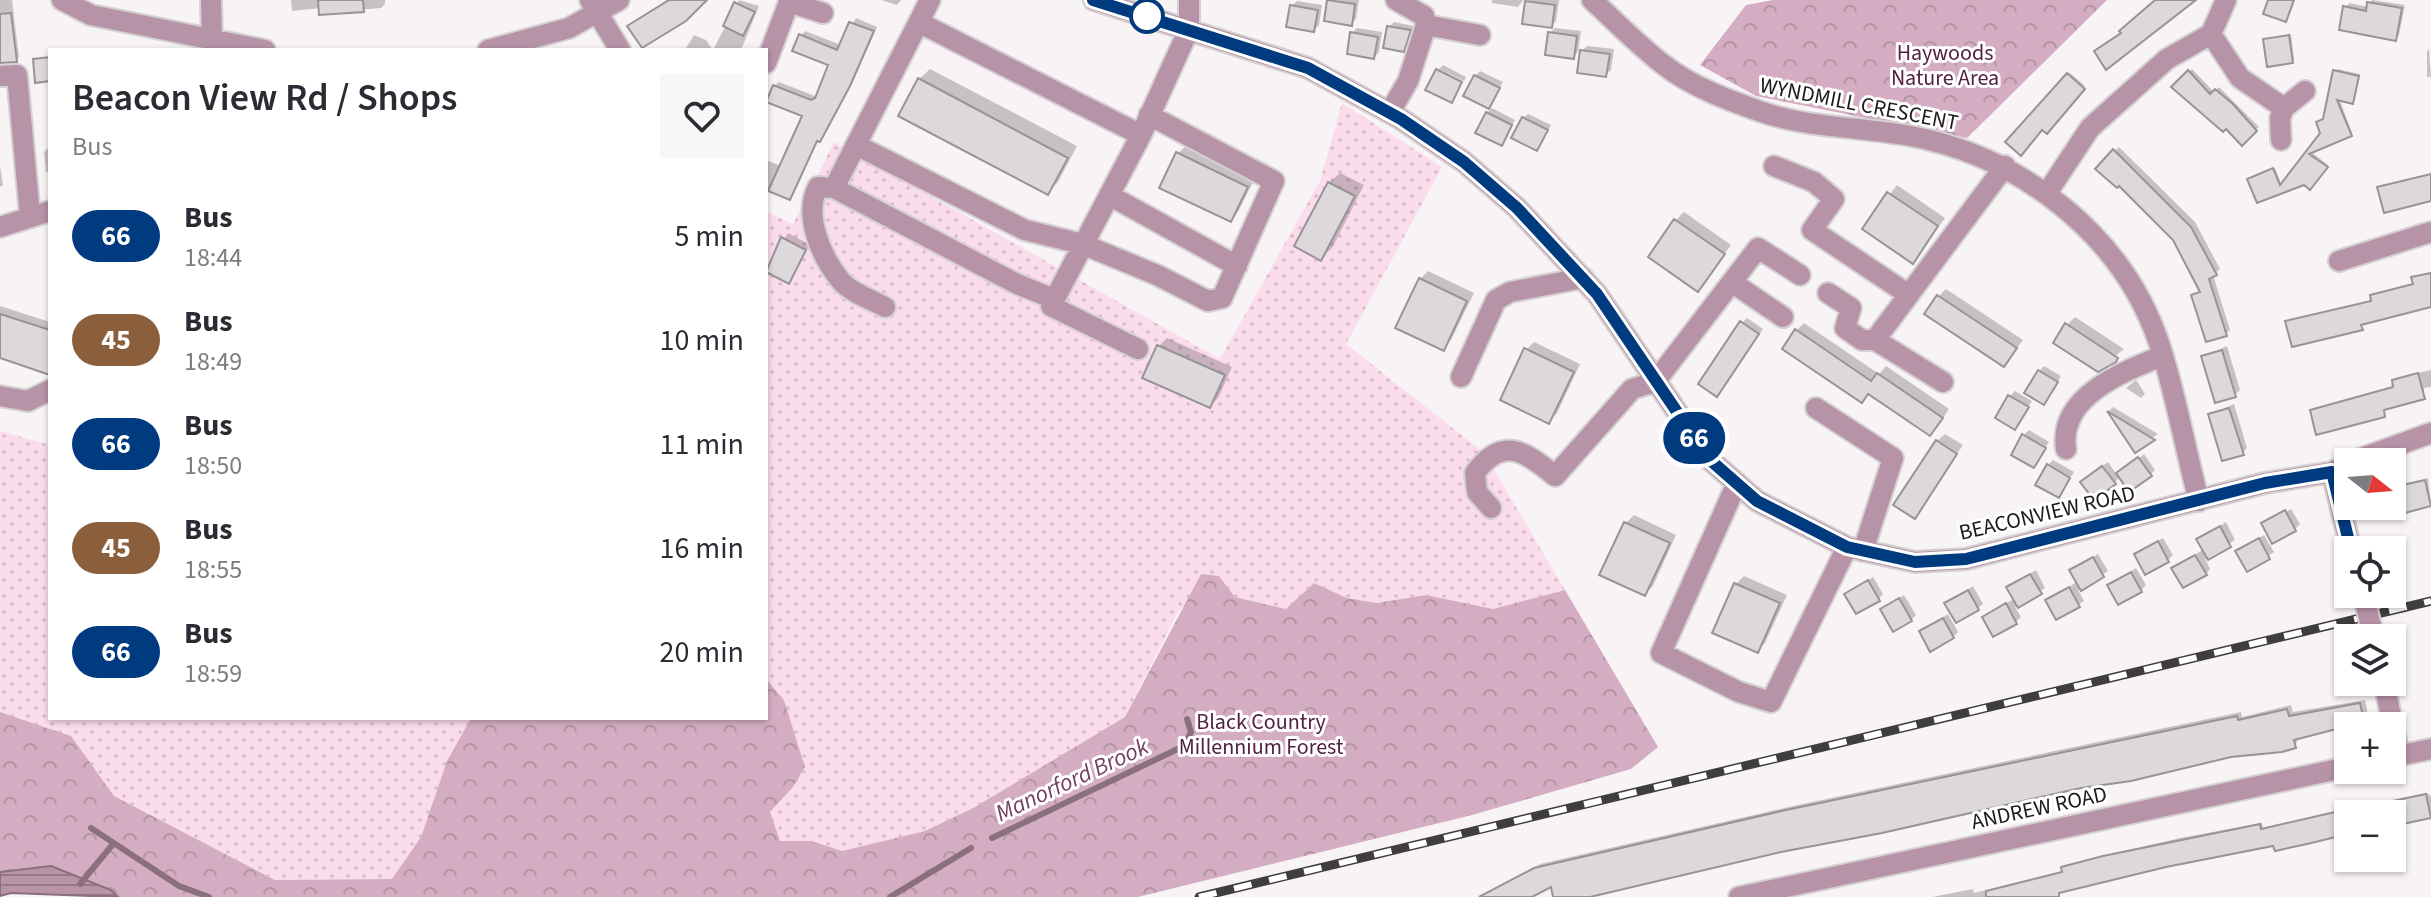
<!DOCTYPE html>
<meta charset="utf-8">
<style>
:root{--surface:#fff;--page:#f7f7f7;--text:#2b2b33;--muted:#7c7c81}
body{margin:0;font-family:"Source Sans 3",sans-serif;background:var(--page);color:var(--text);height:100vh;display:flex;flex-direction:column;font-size:30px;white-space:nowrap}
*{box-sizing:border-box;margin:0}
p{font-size:26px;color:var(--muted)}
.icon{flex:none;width:44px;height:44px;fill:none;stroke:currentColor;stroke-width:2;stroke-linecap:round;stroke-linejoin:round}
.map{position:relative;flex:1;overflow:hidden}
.panel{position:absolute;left:48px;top:48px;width:720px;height:672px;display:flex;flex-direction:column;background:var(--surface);border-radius:0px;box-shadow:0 2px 6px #0004}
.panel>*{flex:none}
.badge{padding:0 16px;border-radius:26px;font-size:28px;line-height:52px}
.needle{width:52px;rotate:107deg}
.fabs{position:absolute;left:2334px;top:448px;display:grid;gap:16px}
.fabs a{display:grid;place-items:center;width:72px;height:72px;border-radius:0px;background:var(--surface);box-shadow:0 2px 6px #0004;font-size:40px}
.map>.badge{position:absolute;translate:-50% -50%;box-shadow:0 0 0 4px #fff}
.round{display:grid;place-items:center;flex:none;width:84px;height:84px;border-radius:0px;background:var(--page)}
.head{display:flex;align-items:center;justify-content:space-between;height:136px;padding:0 24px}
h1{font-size:38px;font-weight:600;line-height:60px}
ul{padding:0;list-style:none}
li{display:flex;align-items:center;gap:24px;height:104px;padding:0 24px}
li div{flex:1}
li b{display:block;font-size:30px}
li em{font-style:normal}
li .badge{min-width:88px;font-weight:700;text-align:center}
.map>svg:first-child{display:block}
</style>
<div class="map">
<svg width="2431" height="897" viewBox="0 0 2431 897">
<defs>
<pattern id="grass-dots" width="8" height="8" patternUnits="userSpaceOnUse" patternTransform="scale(2)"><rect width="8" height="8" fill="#fbdcec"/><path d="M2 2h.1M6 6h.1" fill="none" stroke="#d7bcca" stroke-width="1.8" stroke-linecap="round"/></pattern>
<pattern id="forest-crowns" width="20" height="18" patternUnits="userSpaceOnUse" patternTransform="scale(2)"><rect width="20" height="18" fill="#d4adc2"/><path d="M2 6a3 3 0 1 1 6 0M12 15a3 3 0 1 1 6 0" fill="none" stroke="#b594a6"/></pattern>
<pattern id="water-rules" width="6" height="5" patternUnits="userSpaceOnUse" patternTransform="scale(2)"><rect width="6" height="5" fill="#b993a8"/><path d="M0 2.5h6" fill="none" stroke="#967788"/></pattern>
</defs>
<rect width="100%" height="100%" fill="#f8f3f5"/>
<path fill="url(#grass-dots)" d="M1342,103L1442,167L1346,344L1484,453L1565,590L1493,609L1426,595L1377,603L1347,598L1314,583L1287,609L1235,597L1219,576L1178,612L1125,717L975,807L925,831L842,851L812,841H780L769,812L793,787L784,700L766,679V211L793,224L834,142L1220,359L1320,181Z
M0,431L50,445V718H471L447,761L421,837L393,879L276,880L114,796L71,736L0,712Z"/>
<path fill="url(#forest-crowns)" d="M1773,0H2107L1967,138L1756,96L1700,65L1746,5Z
M1201,574L1219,576L1235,597L1286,609L1314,583L1347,598L1377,603L1426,595L1493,609L1565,590L1658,747L1631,769L1472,815L1138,897H118L111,890L51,866L0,872V712L71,736L114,796L275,880L392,879L421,837L447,761L471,718H766V679L784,700L805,767L793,787L770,812L780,841H812L842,851L925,831L975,807L1125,717Z"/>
<path fill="url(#water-rules)" stroke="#8a6f7e" stroke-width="2" d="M51,866L111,890L118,897L11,893L0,896V872Z"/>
<path fill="#0003" d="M0,0H12L19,57L16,60L0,61Z
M291,0H385V4L381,8L321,13V8L292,11Z
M739,0L759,6L741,50H713Z
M881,0H901L897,5Z
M1329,0H1359L1356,19L1351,24L1326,20Z
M1492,0H1523L1518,7L1492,3Z
M1529,0H1559L1556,21L1551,26Z
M2372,0L2405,5L2399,35L2395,39L2345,7L2350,3L2368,7Z
M1297,1L1322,5L1319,25L1314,30L1292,6Z
M856,18L877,27L854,79L824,135L818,139L794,193L789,197L766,189V160L781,166L805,114L774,86L779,82L815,96L830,64L801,36L805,31L841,45Z
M1394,22L1414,26L1403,50L1389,27Z
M1357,28L1382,32L1379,52L1374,57L1352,33Z
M1555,28L1581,31L1578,52L1573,57L1550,33Z
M2291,34L2294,59L2292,61L2265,40Z
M694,35L706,40L713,50H685Z
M1587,46L1614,49L1611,70L1606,75L1582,51Z
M2429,49L2431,77H2427V51Z
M1443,65L1466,77L1464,81L1439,69Z
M930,69L1077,146L1058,182L1048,193L919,79Z
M2192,69L2214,92L2219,87L2259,127L2242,143L2226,126L2174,87Z
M2337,69L2360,74L2354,99L2339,98L2352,133L2310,151L2328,165L2312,186L2304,183L2258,201L2252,177L2275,168L2282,186L2322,133Z
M1480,71L1503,82L1489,106L1475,76Z
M2070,73L2085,86L2048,129L2042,127L2008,142Z
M1492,108L1515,120L1501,144L1487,113Z
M1528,114L1551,125L1537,149L1523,118Z
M1186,146L1255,178L1238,212L1230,220L1178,153Z
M2119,147L2195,222L2220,269L2213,275L2230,330L2226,334L2194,296L2202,290L2174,239L2119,183L2098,169Z
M48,148L50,172H46L44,152Z
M0,166L3,185L0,187Z
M1340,173L1364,185L1332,248L1321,258L1329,183Z
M1897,185L1945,218L1913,262L1864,229Z
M1684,212L1731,245L1698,289L1676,220Z
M788,233L810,245L788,281L766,270Z
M1428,271L1474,293L1451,340L1443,348L1420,279Z
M2431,272V298L2362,323V329L2287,322L2373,300L2374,294L2415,284V276Z
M1946,289L2023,340L2004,365L1938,297Z
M0,306L50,322L49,372L0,358Z
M2075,317L2124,349L2098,370L2067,325Z
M1747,318L1763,329L1722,390L1742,323Z
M1804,323L1879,374L1886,366L1949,409L1938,426L1930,434L1869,393L1862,401L1796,331Z
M1167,338L1232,367L1218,398L1210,406L1145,377L1159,346Z
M1534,342L1580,364L1557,413L1549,421L1526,350Z
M2227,346L2240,390L2235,395L2203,357Z
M2044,366L2061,376L2048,398L2039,371Z
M2431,370V387L2424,388V397L2385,408L2384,415L2312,410L2395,386L2396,378Z
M2136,380L2145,394L2141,398L2126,388Z
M2015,391L2032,401L2015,428L2010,396Z
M2234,404L2247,448L2242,453L2210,415Z
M2113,407L2158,434L2135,450L2109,411Z
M2029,430L2049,442L2034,466L2024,435Z
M1945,434L1963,445L1914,517L1937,441Z
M2144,454L2155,470L2150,475L2121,476L2114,483L2087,477L2108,462L2117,475Z
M2053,460L2074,472L2058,496L2048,465Z
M2428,478L2431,505L2407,511L2400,487Z
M2291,509L2300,524L2295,529L2267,523Z
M1634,515L1676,535L1653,586L1645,594L1626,523Z
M2226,522L2235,540L2205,559L2210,569L2206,574L2174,568L2204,549L2199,540Z
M2264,535L2274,552L2247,569L2238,552Z
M2163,538L2173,555L2168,560L2136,555Z
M2098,554L2108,571L2078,590L2084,601L2057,618L2048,600L2078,581L2072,571Z
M2136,568L2146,585L2141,590L2109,585Z
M2036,570L2045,588L2015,607L2021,617L2016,622L1985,617L2015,598L2009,587Z
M1744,576L1787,595L1765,643L1757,651L1736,584Z
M1873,577L1883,594L1879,599L1846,594Z
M1973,586L1983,604L1978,608L1947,603Z
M1904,595L1916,615L1911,620L1882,609Z
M1948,614L1958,632L1953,637L1922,631Z
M2365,700L2369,720L2364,725L2299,737L2295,746L2231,755L2080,786L1579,897H1555L1552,884L1528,897H1497L1494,891L1540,864L1793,806L2241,712L2242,717L2291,705L2293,712Z
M2427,793L2431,796V816L2392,824V814H2348V834L2276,849L2275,844L2124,874L2044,897H1932L1973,889L1974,893L2064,871L2065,866L2107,855L2180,838L2262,823L2263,828Z"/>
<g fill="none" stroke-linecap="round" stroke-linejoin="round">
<path stroke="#8a6f7e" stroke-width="6" d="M91,828L179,886L209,897
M992,838L1184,746L1191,732L1187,719
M80,884L113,844
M890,897L971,848"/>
</g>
<path fill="#ddd8db" stroke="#989395" stroke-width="2" d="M318,0H363L364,12L319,15Z
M669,0H707L686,21L642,48L627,26Z
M1327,0L1355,4L1352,26L1324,21Z
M2155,0H2196L2106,70L2094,51L2121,33L2119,31Z
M2268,0H2294L2286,22L2263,14Z
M1525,1L1555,5L1552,28L1522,24Z
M734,2L755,12L743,36L723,26Z
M2367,2L2402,8L2396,41L2339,30L2343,6L2366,11Z
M1290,5L1318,10L1314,32L1286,27Z
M11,13L17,62L0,63V14Z
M849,22L874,31L850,86L820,142L817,141L790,200L768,191L802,116L766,102L773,85L811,100L815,98L828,65L792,51L799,34L837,50Z
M1387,26L1411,30L1404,52L1383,48Z
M1350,32L1378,37L1374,59L1347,54Z
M1548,32L1577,36L1574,59L1545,55Z
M2289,35L2293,63L2267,67L2263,39Z
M1580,50L1610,54L1606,77L1577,73Z
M50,57V81L35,83L33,59Z
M1436,69L1462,82L1452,103L1425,90Z
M2188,70L2210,94L2215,89L2233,104L2257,131L2242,146L2226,129L2223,132L2171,87Z
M2333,70L2359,76L2353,104L2337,100L2352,136L2309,154L2328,167L2310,190L2304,185L2257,203L2247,179L2273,168L2280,185L2320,133L2316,122L2323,119Z
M2067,73L2085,89L2047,134L2042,130L2021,156L2005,142Z
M1474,75L1500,88L1489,109L1463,96Z
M918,78L1068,158L1048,195L898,116Z
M1486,112L1512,125L1502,146L1475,133Z
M1522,117L1548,130L1537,151L1511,138Z
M2113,149L2191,227L2217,275L2209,279L2227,336L2206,342L2191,295L2200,292L2173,240L2119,186L2117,188L2095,169Z
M1176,152L1248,187L1231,222L1159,188Z
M2431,174V201L2384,213L2377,187Z
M1328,182L1355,196L1321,261L1294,246Z
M1887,192L1938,226L1913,264L1862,229Z
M1674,219L1725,254L1698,292L1648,257Z
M781,237L806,250L789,284L766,272Z
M2431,273V307L2361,325L2363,330L2292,347L2285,321L2371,301L2370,295L2413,284L2411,277Z
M1419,278L1467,301L1444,351L1395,328Z
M1937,295L2017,348L2004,367L1924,314Z
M0,314L50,330V375L0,358Z
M1740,321L1759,334L1717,397L1698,384Z
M2065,323L2118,358L2116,362L2098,372L2053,343Z
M1795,329L1871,381L1877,373L1943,418L1930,436L1868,394L1862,403L1782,349Z
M1157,345L1225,375L1210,408L1142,378Z
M1524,348L1574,372L1549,424L1500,400Z
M2222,350L2236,397L2215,403L2201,356Z
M2038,370L2058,382L2044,405L2024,393Z
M2418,373L2425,399L2384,410L2385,417L2316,435L2310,410L2393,387L2392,380Z
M2008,395L2029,407L2015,430L1995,418Z
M2229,408L2244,455L2222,461L2208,414Z
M2107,411L2155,440L2135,453Z
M2022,434L2046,448L2034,468L2011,455Z
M1936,440L1957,454L1915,519L1893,505Z
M2138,457L2152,476L2129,492L2116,473Z
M2047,464L2070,478L2059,498L2035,485Z
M2102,466L2116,484L2094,500L2080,482Z
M2425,480L2431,506L2405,513L2398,486Z
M2285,510L2296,531L2272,544L2261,523Z
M1624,522L1670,543L1645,596L1599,575Z
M2220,526L2231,547L2208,560L2196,539Z
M2259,538L2270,559L2247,572L2235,551Z
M2158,541L2169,562L2145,575L2134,554Z
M2195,555L2207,575L2183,588L2171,568Z
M2093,557L2104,577L2081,591L2069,570Z
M2131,572L2142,592L2118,605L2107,585Z
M2030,574L2042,594L2018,608L2006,587Z
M1868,580L1880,601L1856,614L1844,594Z
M1734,583L1780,603L1758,653L1712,633Z
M2069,587L2080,607L2056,620L2045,600Z
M1968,590L1979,610L1956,623L1944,603Z
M1899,598L1912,621L1893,632L1880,609Z
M2006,603L2017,624L1993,637L1982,617Z
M1943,618L1954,638L1930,652L1919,631Z
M2360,703L2365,726H2348L2294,740L2296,748L2282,752L2231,757L2131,781L2081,788L1882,833L1781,852L1590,897H1553L1551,887L1532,897H1479L1534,868L1786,810L2237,716L2238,720L2287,709L2289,716Z
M2426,794L2431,818L2398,825L2396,814H2365L2364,807Z
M2344,810L2348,834L2307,844L2275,851L2273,846L2166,867L2059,893V897H1986V891L2062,872L2061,867L2103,856L2260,824L2261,829Z"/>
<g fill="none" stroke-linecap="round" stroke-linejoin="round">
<g stroke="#d5d0d2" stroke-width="24">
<path id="minor" d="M62,0L91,15L265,50
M211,0L212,39
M590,0L620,50
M1094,0L1308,68L1401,119L1464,162L1517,208L1597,294L1709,459L1757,501L1847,547L1915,562L1966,559L2265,483L2332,472L2348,464
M1592,0C1616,22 1639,46 1664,65C1692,87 1728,100 1762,112C1808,128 1863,127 1911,136C2021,157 2122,234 2159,343C2176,394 2185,449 2199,501
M920,23L1141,135
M1426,25L1480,35
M2211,34L2240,78L2284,108L2305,91
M488,50L569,28L619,0
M766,63L789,2L823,13
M0,76L17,75L30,216
M1390,112L1408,81L1426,25L1424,16L1396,0
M2281,140L2280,118L2284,108
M856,145L1025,230L1082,244L1157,275L1208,301L1222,298L1274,181L1149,115
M1774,166L1814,182L1834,199L1812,230L1909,295
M834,188L930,0
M2047,193L2090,128L2167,59L2211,34L2226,0
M1109,195L1237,266
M0,227L50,211
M2339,261L2431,232
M1733,283L1783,317
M1828,293L1851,308L1845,328L1862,340H1875
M885,307C872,300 850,292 841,281C821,257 803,215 818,187L834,188L1017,284L1054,299
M1138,349L1051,306L1141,135L1189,29V0
M1461,377L1496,300L1510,292L1583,278
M1943,382L1875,340L2005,166
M0,396L28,401L50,390
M1816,408L1893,458L1863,551
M2066,449C2058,397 2122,372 2162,356
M2351,462L2431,433
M2332,472L2351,550
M1737,483L1661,653L1739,692L1771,702L1847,547
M1491,508L1477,492L1475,473C1502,436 1524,450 1555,476L1632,389L1655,382L1758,248L1800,275
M2384,682L2399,756
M2392,757L2431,749
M1739,897L2348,767"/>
</g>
<use href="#minor" stroke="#b793a7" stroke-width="20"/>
<g stroke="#403d3e" stroke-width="9">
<path id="rail" d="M1199,897L2431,601"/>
</g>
<use href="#rail" stroke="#fff" stroke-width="6" stroke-dasharray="18" stroke-linecap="butt"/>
<g stroke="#d5d0d2" stroke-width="24" stroke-linecap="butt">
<path id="minor-bridge" d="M2363,594L2374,638"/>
</g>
<use href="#minor-bridge" stroke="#b793a7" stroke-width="20"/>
</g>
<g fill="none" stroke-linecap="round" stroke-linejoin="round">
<g stroke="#fff" stroke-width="18">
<path id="line" d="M1093,0L1308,68L1401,119L1464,162L1517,208L1597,294L1709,459L1757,501L1847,547L1915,562L1966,559L2265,483L2332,472L2351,550"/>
</g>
<use href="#line" stroke="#003b80" stroke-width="12"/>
</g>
<circle fill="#fff" stroke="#003b80" stroke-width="4" cx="1147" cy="16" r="16"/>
<g text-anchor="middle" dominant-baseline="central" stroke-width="6" stroke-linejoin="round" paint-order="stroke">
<g font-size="22" fill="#522240" stroke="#fff">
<text x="1945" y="53">Haywoods<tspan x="1945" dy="25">Nature Area</tspan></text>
<text x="1261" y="722">Black Country<tspan x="1261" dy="25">Millennium Forest</tspan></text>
</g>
<g font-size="22" fill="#1c1a1b" stroke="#fff">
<text transform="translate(1859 104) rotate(11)">WYNDMILL CRESCENT</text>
<text transform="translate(2047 513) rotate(-13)">BEACONVIEW ROAD</text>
<text transform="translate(2039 808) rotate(-12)">ANDREW ROAD</text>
</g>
<g font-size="24" font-style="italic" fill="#74405f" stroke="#fff">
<text transform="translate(1072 780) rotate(-25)">Manorford Brook</text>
</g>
</g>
</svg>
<div class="fabs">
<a><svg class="needle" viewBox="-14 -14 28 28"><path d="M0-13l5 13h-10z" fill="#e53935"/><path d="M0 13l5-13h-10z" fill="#7c7c81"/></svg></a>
<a><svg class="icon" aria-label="locate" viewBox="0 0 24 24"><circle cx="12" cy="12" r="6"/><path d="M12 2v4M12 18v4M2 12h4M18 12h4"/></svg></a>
<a><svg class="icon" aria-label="layers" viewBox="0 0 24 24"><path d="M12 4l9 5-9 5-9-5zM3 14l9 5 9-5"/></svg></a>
<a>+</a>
<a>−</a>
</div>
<b class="badge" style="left:1694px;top:438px;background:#003b80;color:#fff">66</b>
<section class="panel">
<div class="head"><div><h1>Beacon View Rd / Shops</h1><p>Bus</p></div><a class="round"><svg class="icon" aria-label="heart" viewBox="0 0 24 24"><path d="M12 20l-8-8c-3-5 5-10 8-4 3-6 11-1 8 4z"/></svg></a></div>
<ul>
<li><span class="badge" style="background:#003b80;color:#fff">66</span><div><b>Bus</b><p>18:44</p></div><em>5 min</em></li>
<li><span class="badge" style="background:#8b5e3c;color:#fff">45</span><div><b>Bus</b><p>18:49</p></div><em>10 min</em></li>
<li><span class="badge" style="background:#003b80;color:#fff">66</span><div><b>Bus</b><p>18:50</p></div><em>11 min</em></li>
<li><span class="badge" style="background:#8b5e3c;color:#fff">45</span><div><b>Bus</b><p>18:55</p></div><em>16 min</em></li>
<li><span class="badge" style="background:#003b80;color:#fff">66</span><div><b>Bus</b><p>18:59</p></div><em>20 min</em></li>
</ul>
</section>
</div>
